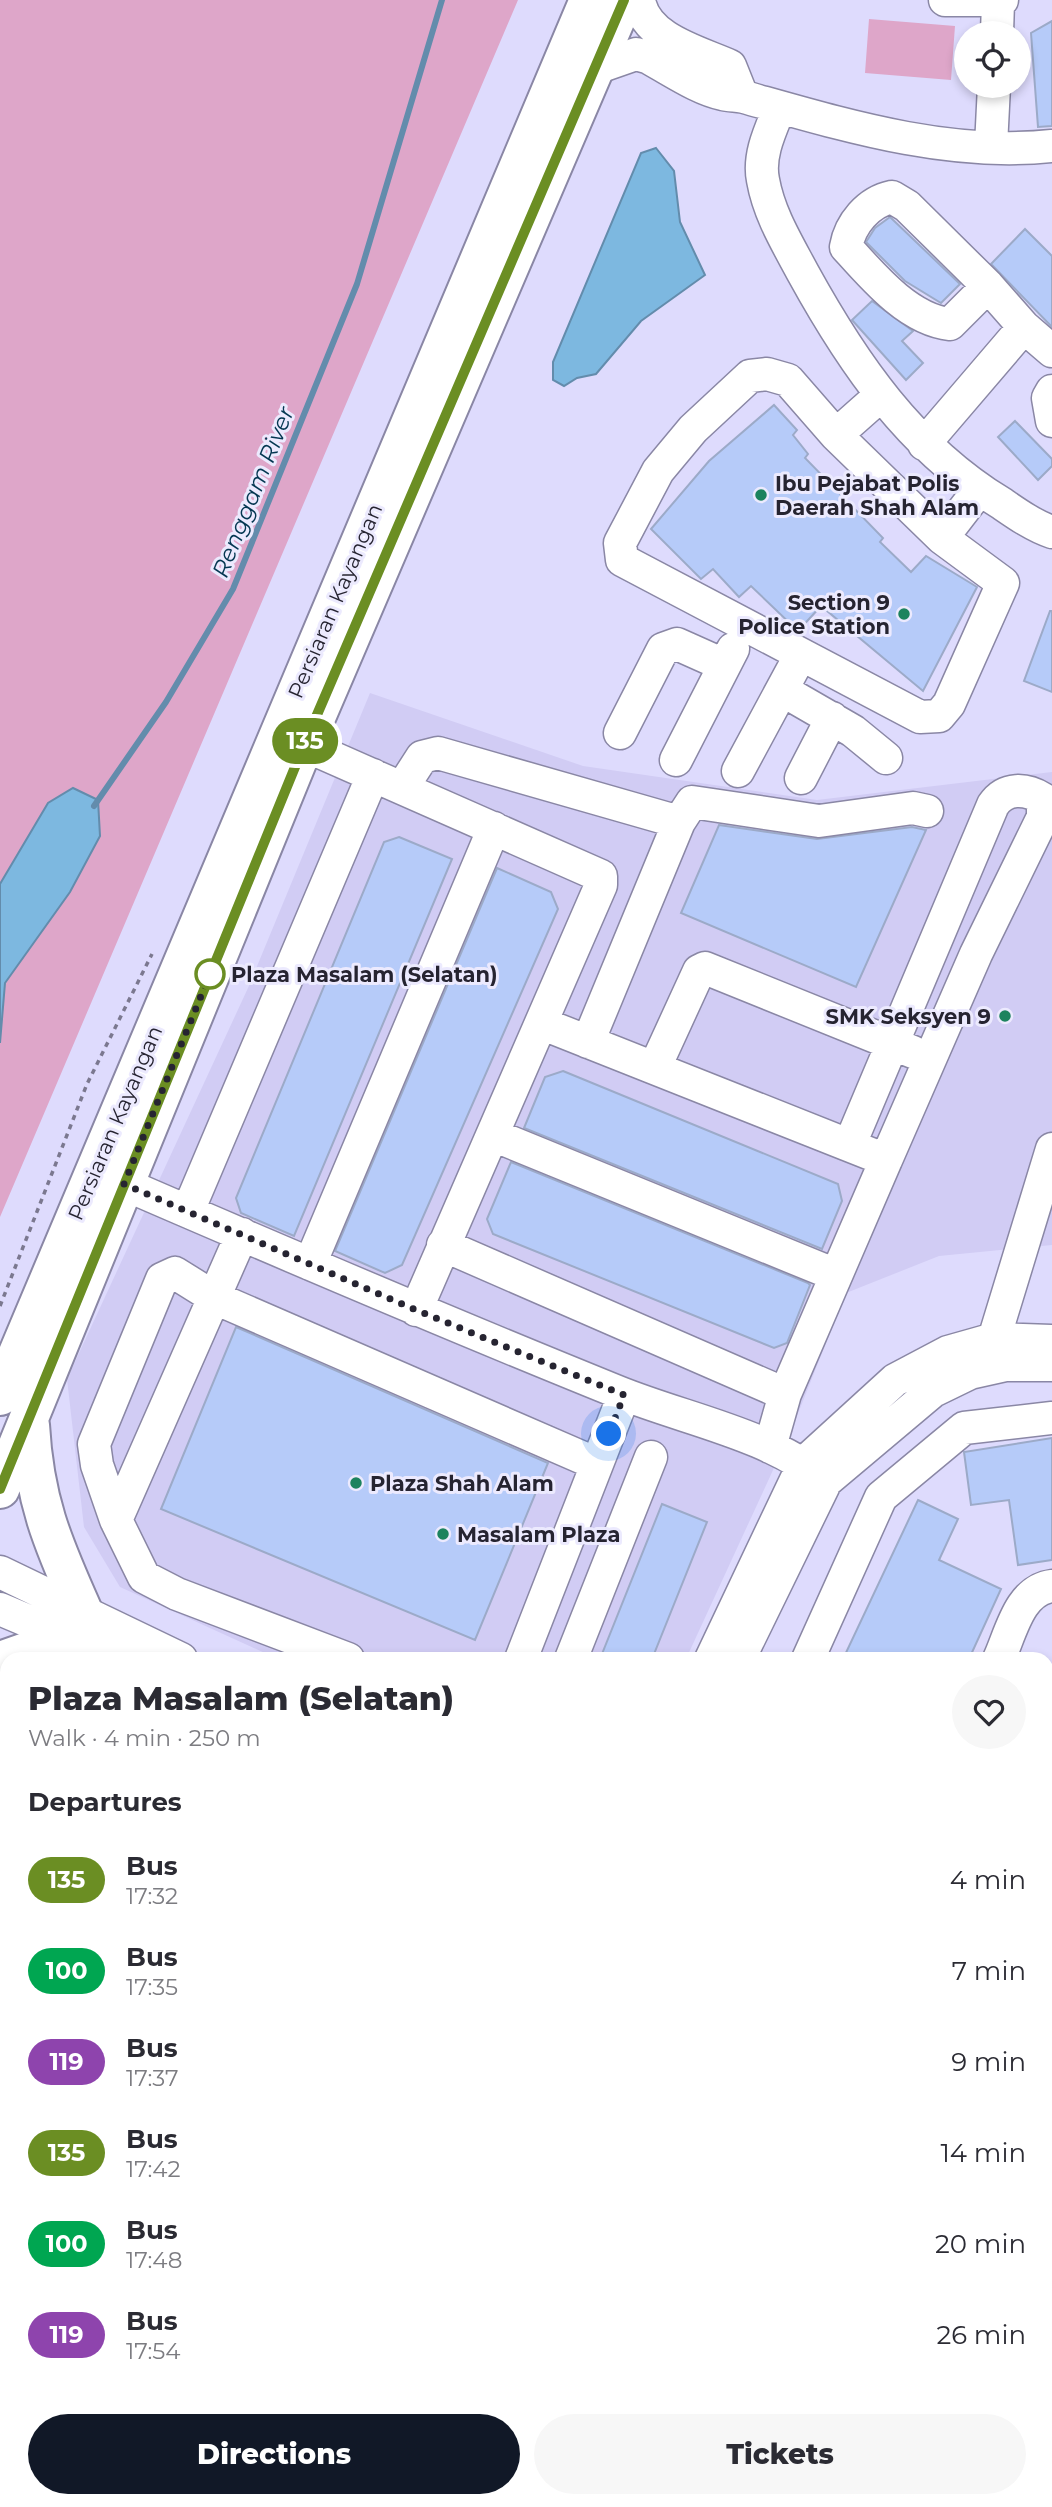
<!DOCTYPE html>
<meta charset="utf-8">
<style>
:root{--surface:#fff;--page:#f7f7f7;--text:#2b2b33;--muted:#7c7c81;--accent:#111827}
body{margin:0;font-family:Montserrat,sans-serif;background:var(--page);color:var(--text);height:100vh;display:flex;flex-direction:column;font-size:26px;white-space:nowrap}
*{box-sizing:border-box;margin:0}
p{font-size:23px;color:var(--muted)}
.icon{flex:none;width:38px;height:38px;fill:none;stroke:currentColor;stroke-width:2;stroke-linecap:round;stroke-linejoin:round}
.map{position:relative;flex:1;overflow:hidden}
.drawer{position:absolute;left:0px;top:1652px;width:1054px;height:856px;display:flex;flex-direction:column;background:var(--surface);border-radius:21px 21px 0 0;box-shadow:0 4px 10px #0003}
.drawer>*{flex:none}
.badge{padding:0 14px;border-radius:23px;font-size:24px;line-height:46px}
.tools{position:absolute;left:954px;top:21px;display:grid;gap:14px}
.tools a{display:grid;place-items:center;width:77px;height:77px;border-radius:50%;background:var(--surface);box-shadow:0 4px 10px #0003;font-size:35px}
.you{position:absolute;width:35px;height:35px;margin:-18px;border:5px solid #fff;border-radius:50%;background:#1a73e8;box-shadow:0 0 0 10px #1a73e833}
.map>.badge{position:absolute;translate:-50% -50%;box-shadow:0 0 0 4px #fff}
h2{padding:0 28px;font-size:26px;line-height:63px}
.round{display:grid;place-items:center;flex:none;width:74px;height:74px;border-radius:37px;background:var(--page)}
.headline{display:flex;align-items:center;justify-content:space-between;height:119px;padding:0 28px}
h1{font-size:33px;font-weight:800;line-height:52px}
.cta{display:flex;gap:14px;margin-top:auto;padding:14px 28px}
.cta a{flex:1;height:80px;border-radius:42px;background:var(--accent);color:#fff;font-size:28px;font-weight:800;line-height:80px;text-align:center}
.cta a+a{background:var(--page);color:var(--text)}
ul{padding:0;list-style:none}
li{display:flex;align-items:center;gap:21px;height:91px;padding:0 28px}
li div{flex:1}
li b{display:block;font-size:26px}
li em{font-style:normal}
li .badge{min-width:77px;font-weight:700;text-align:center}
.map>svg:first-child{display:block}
</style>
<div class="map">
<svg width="1052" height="2507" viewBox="0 0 1052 2507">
<rect width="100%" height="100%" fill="#dedbfd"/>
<path fill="#d1ccf4" d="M370,693L583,766L817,800L1052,772V1245L939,1256L846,1293L791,1431L686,1659H278L120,1587L84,1527L67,1379L248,988Z
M7,1695V2501H345L342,2507H0V1701Z"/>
<path fill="#dea6c9" d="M0,0H518L0,1217V1043L5,983L70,892L48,803L0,884Z
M869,19L955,26L951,80L865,73Z"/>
<path fill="#7db8e0" stroke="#638cac" stroke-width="2" d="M656,148L674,171L680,222L705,275L641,321L596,374L577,378L564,386L553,380V362L641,153Z
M73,788L98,800L100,836L70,892L5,983L0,1043V884L48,803Z"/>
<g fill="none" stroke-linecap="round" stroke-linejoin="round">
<path stroke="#638cac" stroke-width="6" d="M94,806L166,702L233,589L357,284L442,0"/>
</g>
<path fill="#b6cbf9" stroke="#9caac8" stroke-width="2" d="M1052,21V126L1038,127L1031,33Z
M890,217L960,284L941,303L905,281L866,242L875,228Z
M1025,229L1052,256V327L991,264Z
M872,301L913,331L902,341L923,363L906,380L852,320Z
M774,405L797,430L793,435L808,454L805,458L883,538L880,542L911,572L926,556L977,587L923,691L821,606L798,631L751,586L739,597L713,569L701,579L651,529L709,461Z
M1015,421L1052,459V466L1038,480L998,437Z
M1050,611H1052V692L1024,681Z
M719,825L817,839L912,827L926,830L856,987L681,913Z
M399,837L452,859L294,1236L241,1213L236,1198L384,842Z
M497,868L551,892L558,909L402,1265L385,1273L335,1251Z
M563,1071L838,1184L842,1201L822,1249L524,1128L545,1077Z
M511,1162L808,1283L810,1285L787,1343L774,1348L493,1234L487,1219Z
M236,1327L548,1463L475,1640L161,1509Z
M1052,1438V1560L1018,1565L1009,1500L971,1505L964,1452Z
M918,1500L958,1519L939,1560L1001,1589L969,1659H843Z
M662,1504L707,1522L652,1659H600Z"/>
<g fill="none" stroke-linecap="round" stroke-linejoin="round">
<g stroke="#8a87a5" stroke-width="35">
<path id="minor" d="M639,0C645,39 699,52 730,66L742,96
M945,0H1002
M997,33L998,2
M593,69L636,54L647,57C670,69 698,89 723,94C730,96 737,95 744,97C844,125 947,157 1052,146
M779,109C770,131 758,156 763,180C769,214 787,243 803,273C853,364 911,448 1001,503C1017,514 1034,526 1052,532
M991,146L994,86
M988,286L950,324C909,320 873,277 846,247C850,224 868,202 892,197L907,206L988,286L1024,327L1052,351
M767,374L788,380L836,435L942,538L1003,583L949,704L939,716L920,717L622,560L620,543L658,471L693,429L750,376Z
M1052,391L1048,398L1052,421
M836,435L880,396
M924,444L1024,327
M942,538L979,490
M782,690L853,731L886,758
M620,733L663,649L677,644L724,665
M304,745L601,876V885L416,1310
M676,760L733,649
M738,771L800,656
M801,778L832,718
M402,788L422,757L438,753L679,822
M543,1024L886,1160L785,1394L770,1447
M588,1042L679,822L692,802L819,821L913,808L927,811
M655,1067L699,971L705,968L913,1052
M493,1135L836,1275
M850,1144L993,805C1005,787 1026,788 1043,799V817L976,954L886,1160
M124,1184C288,1255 452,1325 618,1392C687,1420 767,1433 826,1481
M188,1211L373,775
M242,1234L116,1520L144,1577L177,1594L348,1659
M443,1245L785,1394
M310,1264L494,828
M994,1339L1052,1149
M116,1520L97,1465L94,1444L162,1279L175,1273L215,1298L597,1464
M0,1572L181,1659
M0,1609L118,1659
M521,1659L624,1395
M571,1659L651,1457
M711,1659L804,1463L895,1380L948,1352L994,1339L1052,1341
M739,1659L826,1481L933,1391L970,1373L1006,1365H1052
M808,1659L881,1497L964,1428L1052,1418
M999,1659C1011,1633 1019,1590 1052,1586
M0,1727L7,1722
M0,1811L7,1796
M1046,1972L1052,1960
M1046,2173L1052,2176
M0,2290L7,2281
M0,2383L7,2397
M58,2501L61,2507
M181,2501L184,2507
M432,2501L442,2507
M795,2501L804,2507
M257,2507L260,2501
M305,2507L309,2501
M363,2507L366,2501
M393,2507L396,2501
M923,2507L930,2501"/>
</g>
<g stroke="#8a87a5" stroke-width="42">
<path id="major" d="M0,1396L589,0
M30,1425C34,1499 52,1542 82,1609
M0,1489L304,745L624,0
M0,1661L43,1646L89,1645"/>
</g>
<path stroke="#7b788f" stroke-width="3.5" stroke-dasharray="5 5" stroke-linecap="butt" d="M0,1306L87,1084L152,954"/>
<use href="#minor" stroke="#fff" stroke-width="32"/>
<use href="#major" stroke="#fff" stroke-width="38"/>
</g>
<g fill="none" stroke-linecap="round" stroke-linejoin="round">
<g stroke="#fff" stroke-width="16">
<path id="line" d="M0,1489L304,745L624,0"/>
</g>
<use href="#line" stroke="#6b8e23" stroke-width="10"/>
<path stroke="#262431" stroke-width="7" stroke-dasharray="0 12.6" d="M210,974L124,1184L416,1310L624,1395L609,1434"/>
</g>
<g fill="#1c835e" stroke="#eceafe" stroke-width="2.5">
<circle cx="761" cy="495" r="7"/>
<circle cx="904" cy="614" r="7"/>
<circle cx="1005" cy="1016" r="7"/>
<circle cx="356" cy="1483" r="7"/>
<circle cx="443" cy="1534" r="7"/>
</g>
<circle fill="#fff" stroke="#6b8e23" stroke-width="3.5" cx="210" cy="974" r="14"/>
<g text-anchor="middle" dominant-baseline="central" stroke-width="6" stroke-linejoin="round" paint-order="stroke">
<g font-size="21" font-weight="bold" fill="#262431" stroke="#eceafe" text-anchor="start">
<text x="775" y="483">Ibu Pejabat Polis<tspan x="775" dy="24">Daerah Shah Alam</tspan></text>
<text x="890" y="602" text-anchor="end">Section 9<tspan x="890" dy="24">Police Station</tspan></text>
<text x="991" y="1016" text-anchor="end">SMK Seksyen 9</text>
<text x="370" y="1483">Plaza Shah Alam</text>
<text x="457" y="1534">Masalam Plaza</text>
</g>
<g font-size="21" fill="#262431" stroke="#eceafe">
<text transform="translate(335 601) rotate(-67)">Persiaran Kayangan</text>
<text transform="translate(115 1123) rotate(-67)">Persiaran Kayangan</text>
</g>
<g font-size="21" font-weight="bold" fill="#262431" stroke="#eceafe" text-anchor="start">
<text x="231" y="974">Plaza Masalam (Selatan)</text>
</g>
<g font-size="23" font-style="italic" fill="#043651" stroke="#eceafe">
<text transform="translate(253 492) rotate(-68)">Renggam River</text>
</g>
</g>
</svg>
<div class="tools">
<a><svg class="icon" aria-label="locate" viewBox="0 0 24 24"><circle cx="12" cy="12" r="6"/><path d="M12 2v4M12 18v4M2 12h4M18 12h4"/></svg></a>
</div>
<div class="you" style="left:609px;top:1434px"></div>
<b class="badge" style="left:305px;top:741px;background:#6b8e23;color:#fff">135</b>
<section class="drawer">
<div class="headline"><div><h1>Plaza Masalam (Selatan)</h1><p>Walk · 4 min · 250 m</p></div><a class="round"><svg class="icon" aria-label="heart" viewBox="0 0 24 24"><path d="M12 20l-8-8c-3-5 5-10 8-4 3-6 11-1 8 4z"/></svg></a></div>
<h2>Departures</h2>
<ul>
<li><span class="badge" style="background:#6b8e23;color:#fff">135</span><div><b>Bus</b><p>17:32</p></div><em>4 min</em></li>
<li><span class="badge" style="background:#00a651;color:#fff">100</span><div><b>Bus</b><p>17:35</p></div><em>7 min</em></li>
<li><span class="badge" style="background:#8e44ad;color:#fff">119</span><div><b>Bus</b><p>17:37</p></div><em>9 min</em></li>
<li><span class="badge" style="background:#6b8e23;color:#fff">135</span><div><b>Bus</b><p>17:42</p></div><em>14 min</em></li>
<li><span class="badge" style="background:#00a651;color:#fff">100</span><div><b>Bus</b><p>17:48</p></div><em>20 min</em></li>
<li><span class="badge" style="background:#8e44ad;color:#fff">119</span><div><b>Bus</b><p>17:54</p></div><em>26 min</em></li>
</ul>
<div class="cta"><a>Directions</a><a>Tickets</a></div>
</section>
</div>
